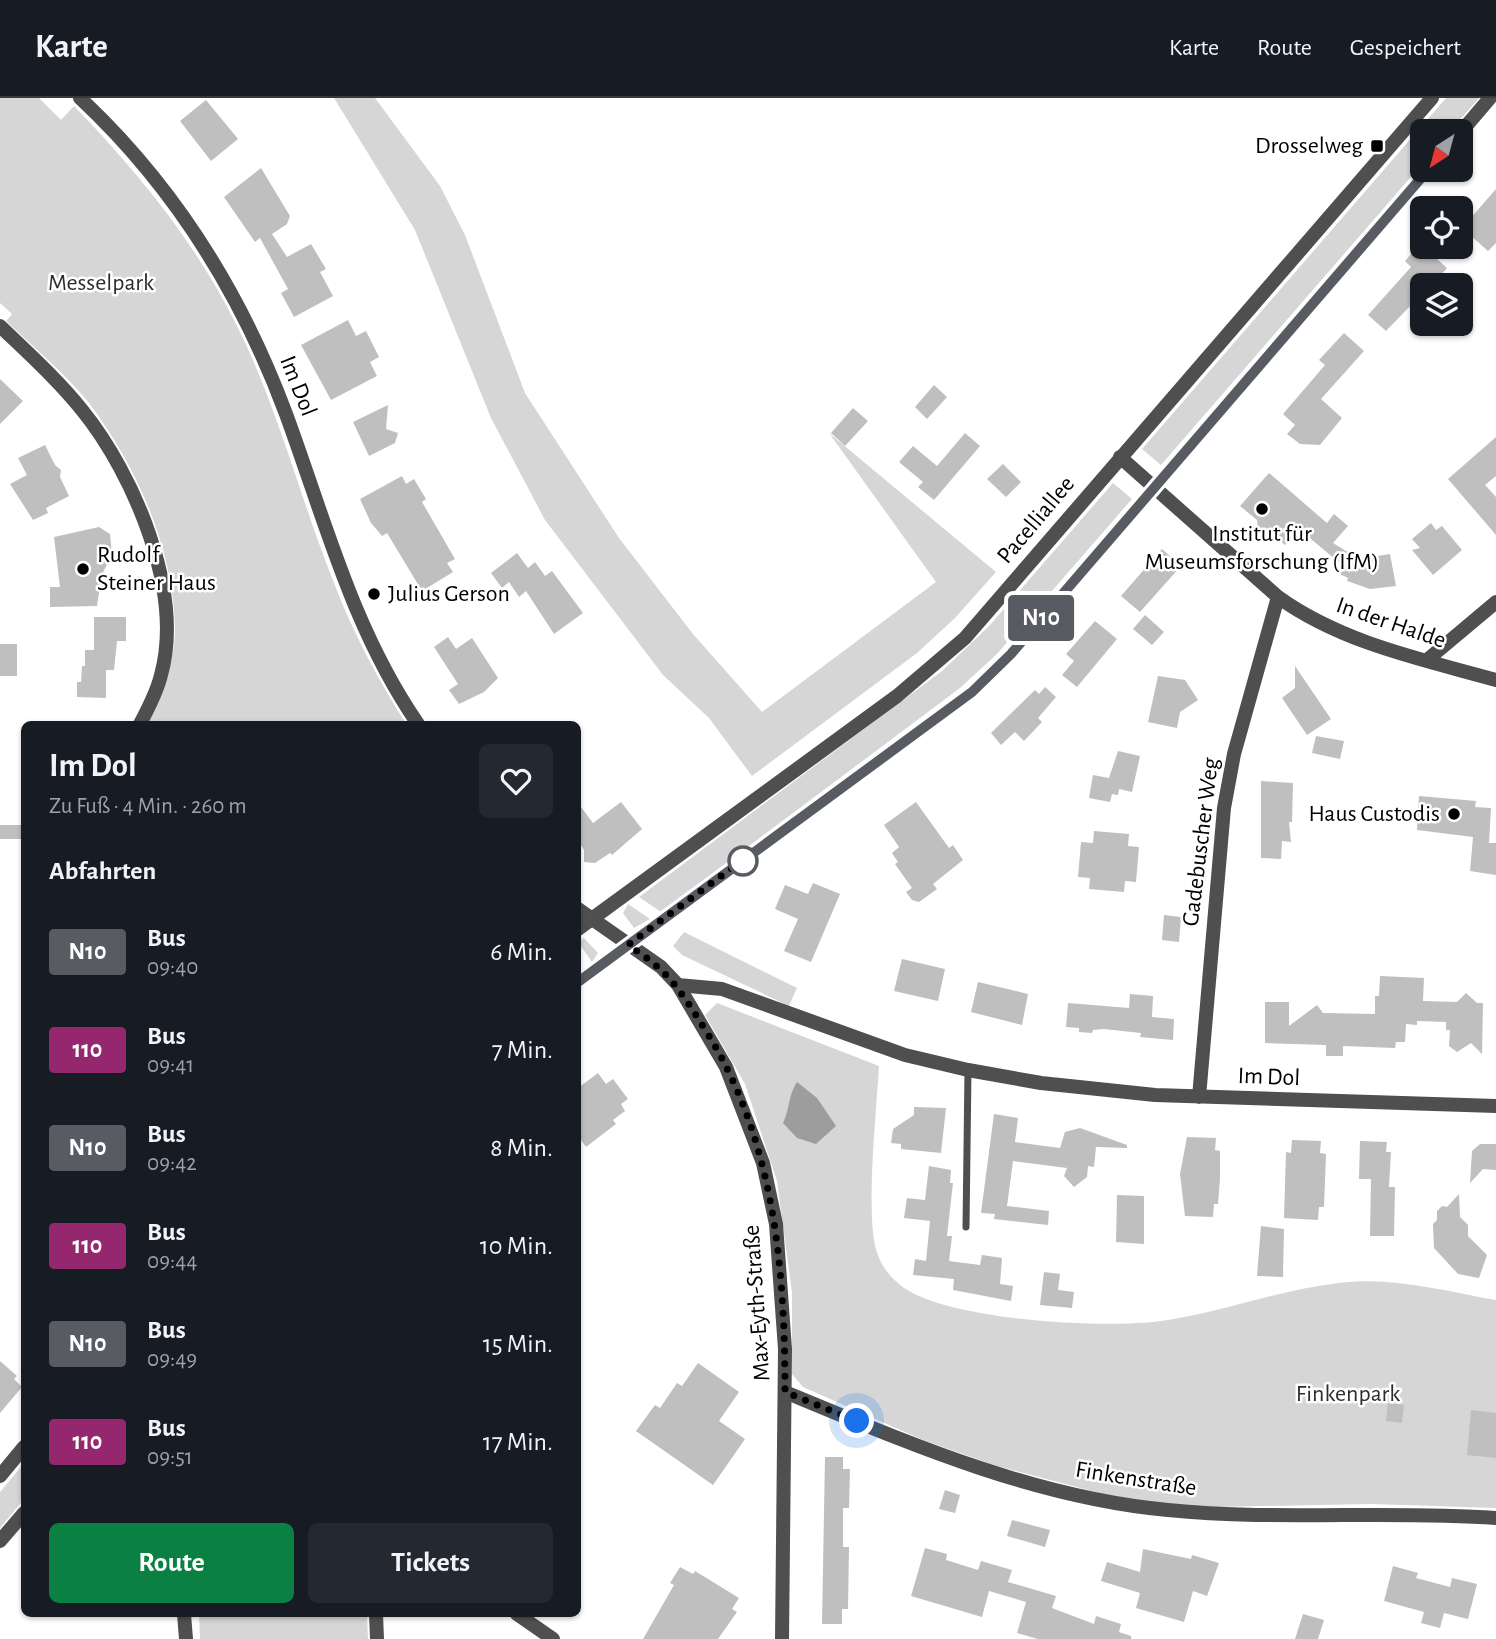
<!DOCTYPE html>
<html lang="de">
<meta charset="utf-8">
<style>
:root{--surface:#171b24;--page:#242831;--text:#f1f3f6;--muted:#9ea1a6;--line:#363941;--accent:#0b8043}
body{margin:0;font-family:"Alegreya Sans",sans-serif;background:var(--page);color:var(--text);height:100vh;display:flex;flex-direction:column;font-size:26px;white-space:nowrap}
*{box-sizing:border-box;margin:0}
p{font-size:23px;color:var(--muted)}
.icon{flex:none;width:38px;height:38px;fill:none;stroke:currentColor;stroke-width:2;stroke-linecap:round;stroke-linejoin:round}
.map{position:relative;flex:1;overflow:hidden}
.sheet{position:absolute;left:21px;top:623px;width:560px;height:896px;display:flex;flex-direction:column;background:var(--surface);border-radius:10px;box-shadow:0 2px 5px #0004}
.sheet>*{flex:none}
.badge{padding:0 14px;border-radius:5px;font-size:24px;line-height:46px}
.needle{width:46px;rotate:216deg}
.tools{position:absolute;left:1410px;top:21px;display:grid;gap:14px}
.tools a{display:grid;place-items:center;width:63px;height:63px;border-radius:10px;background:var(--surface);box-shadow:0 2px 5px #0004;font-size:35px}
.you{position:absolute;width:35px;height:35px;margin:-18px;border:5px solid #fff;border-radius:50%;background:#1a73e8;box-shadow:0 0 0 10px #1a73e833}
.map>.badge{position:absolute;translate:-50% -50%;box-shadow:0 0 0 4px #fff}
h2{padding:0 28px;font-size:26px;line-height:63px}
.round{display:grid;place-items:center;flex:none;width:74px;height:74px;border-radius:10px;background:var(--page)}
.head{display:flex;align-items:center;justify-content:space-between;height:119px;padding:0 28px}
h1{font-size:33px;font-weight:600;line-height:52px}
.button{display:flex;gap:14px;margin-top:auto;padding:14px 28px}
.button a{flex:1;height:80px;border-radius:10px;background:var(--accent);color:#fff;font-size:28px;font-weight:600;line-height:80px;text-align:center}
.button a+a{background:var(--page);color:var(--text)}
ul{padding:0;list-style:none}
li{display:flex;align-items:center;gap:21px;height:98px;padding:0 28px}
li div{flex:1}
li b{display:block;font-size:26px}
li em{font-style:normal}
li .badge{min-width:77px;font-weight:700;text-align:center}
header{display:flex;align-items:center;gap:42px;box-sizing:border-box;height:98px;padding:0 35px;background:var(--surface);border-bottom:2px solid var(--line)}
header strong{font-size:33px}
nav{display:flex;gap:38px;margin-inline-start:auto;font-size:24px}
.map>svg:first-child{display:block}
</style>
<header>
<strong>Karte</strong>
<nav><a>Karte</a><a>Route</a><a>Gespeichert</a></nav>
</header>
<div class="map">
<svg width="1496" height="1541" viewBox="0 0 1496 1541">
<rect width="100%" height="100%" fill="#fff"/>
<path fill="#d6d6d6" d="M0,0H39L61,22L74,8C138,74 196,145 237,228C278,310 300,400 334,485C353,535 378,581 406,626H148C162,597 175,563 175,530C173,449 137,369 89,305C65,275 33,249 6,223L12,216L0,205Z
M334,0H375L440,88L465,137L525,295L619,440L693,536L762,614L936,484L829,335L996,474L955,520L917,555L752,678L709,620L663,577L545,422L491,320L415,132Z
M1446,0H1479L1450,33H1423V65L1161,367L1142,351Z
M1113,385L1132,401L997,556L960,590L661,814L639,799L942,573L989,528Z
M628,806L650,821L634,830L623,815Z
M684,834L797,890L789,908L682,857L673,848Z
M584,840L598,855L592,864L578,844Z
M717,905L879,968C877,1008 864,1126 878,1157C883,1171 892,1181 904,1190C952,1222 1095,1230 1153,1224C1216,1217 1276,1192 1339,1185C1391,1178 1445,1193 1496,1202V1410L1371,1406L1212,1409L1162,1406L1103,1396L997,1368L923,1342L803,1289L792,1276V1195L777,1083L745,986L705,917Z
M24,1365V1401L0,1430V1394Z
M199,1516H367L368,1541H200Z"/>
<path fill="#9d9d9d" d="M797,984L817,1000L836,1028L816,1046L797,1040L783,1025C790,1011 788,997 797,984Z"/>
<path fill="#bfbfbf" d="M206,2L238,41L211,63L180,23Z
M261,70L290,118L287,126L272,136L287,159L311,146L326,171L320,174L333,198L294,219L281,195L288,191L260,140L255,144L224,99Z
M1496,91V145L1488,153L1462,130Z
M1417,149H1446L1436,160L1447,170L1441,177L1453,187H1423V210L1415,203L1386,233L1368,217L1411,169L1405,163Z
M348,222L356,238L366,233L379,259L370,264L377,278L331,302L301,247Z
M1344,235L1364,253L1321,301L1342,320L1320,347L1300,346L1287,336L1295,327L1283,316L1325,267L1319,262Z
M0,281L23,303L0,326Z
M934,287L947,299L927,321L915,309Z
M388,307L386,331L398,335L395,345L369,358L353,324Z
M853,310L868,323L845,348L831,335Z
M965,335L980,348L934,402L918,389L923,384L899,364L913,348L937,368Z
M1496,339V378L1485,387L1496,399V437L1448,381Z
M45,347L55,367L61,372L60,379L69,398L46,410L48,415L33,422L10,386L27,377L18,360Z
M1003,366L1021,384L1006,399L987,381Z
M1269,375L1327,425L1334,416L1348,428L1333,445L1359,461L1390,456L1396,488L1370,491L1347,483L1348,480L1336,474L1342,467L1299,431L1285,447L1268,432L1258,433L1257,422L1240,408Z
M402,378L406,386L414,381L426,401L422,404L455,461L447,465L453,474L422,493L387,435L382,438L371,425L360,401Z
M1431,425L1436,432L1442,428L1462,452L1433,477L1412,452L1420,450L1412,441Z
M99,429L110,436L112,457L102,476L97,508L50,509V489H60L54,439Z
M1162,451L1181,468L1140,514L1121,498Z
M517,455L528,470L535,464L545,478L552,473L583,515L554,536L526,493L519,499L509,484L502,490L491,475Z
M1145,517L1164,534L1152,547L1133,531Z
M94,519H126V543H117L114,572H106V600L77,599V584H81L82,568H85V552H94Z
M1095,523L1117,541L1077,589L1062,577L1074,563L1066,556Z
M448,539L456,551L472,540L498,580L484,594L459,606L449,592L458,586L434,549Z
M0,546H17V578H0Z
M1295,568L1331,621L1307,637L1282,600L1295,590Z
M1158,578L1185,582L1198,602L1180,614L1177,630L1148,624Z
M1045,589L1056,599L1038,620L1042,624L1024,643L1015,634L1001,647L991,635L1035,592L1039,596Z
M1316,638L1344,643L1340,661L1312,655Z
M1118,653L1140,658L1132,694L1119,691L1118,697L1112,696L1110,704L1089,700L1093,677L1109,680Z
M1261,683L1293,685L1292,724H1289L1291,744L1282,743L1281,761L1261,760Z
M1419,698L1476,703L1475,709L1491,710L1489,745H1496V777L1470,773L1473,739L1417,732Z
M621,704L642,731L612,757L610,755L595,765L584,764V752L578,742V705L593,725Z
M916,704L949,750L953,747L963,762L933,786L937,791L919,804L912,802L906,794L912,790L895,766L898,764L892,755L899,749L884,727Z
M0,727H24V741H0Z
M1094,733L1129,736L1128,748L1139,749L1136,784L1125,783L1124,794L1089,791L1090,780L1078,779L1081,744L1093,745Z
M813,785L840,796L811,864L784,853L798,821L775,811L785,787L808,796Z
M1164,817L1181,819L1179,844L1162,842Z
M902,861L945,871L938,903L894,893Z
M1380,878L1424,880L1423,903L1457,904L1466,895L1477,905H1483L1482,956L1471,945L1457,954L1449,948L1450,932H1446V924L1417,923V927L1406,926L1405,944H1396L1395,950L1343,948V958H1326V947L1265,945V904H1289V928L1317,907L1323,915L1375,916V898H1379Z
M978,884L1028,896L1022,927L971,914Z
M1130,896L1153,898L1152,919L1174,921L1173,942L1140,939L1141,935L1104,931L1093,932L1092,935L1079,934V930L1066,929L1068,905L1129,910Z
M598,975L606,986L613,981L628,1001L621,1006L625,1013L613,1022L616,1026L586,1049L578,1038V990Z
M914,1009L946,1010L941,1055L901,1051V1046L891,1045L893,1031L914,1017Z
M994,1016L1018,1020L1015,1044L1060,1050L1065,1034L1080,1030L1127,1047V1050L1096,1049L1094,1069L1088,1068L1087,1079L1074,1089L1064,1078L1067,1070L1013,1063L1007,1108L1049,1113L1048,1127L994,1121L995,1116L981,1115Z
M1187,1039L1216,1040L1215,1052L1220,1053V1080L1218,1106H1214L1213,1119L1185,1118L1180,1076Z
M1292,1042L1321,1043L1320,1055L1326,1056L1324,1109H1319L1318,1122L1284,1120L1286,1054L1291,1055Z
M1360,1043L1387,1044L1386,1054H1391L1389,1089H1395L1394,1138H1370L1371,1081H1359Z
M1480,1046H1496V1072L1483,1071L1470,1085L1472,1053Z
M929,1068L951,1072L950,1085H953L947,1138H952L949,1163L980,1167L982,1157L1002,1160L1000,1186L1013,1188L1011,1203L953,1192L954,1181L913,1177L915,1161L926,1163L930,1123L904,1120L907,1100L925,1102Z
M1459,1096L1460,1119L1468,1127V1138L1487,1157L1479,1180L1458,1176L1434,1150L1433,1126L1437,1122V1113L1442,1108L1447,1109Z
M1117,1097L1144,1098V1146L1116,1144Z
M1261,1128L1284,1131L1283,1179L1257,1178Z
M1044,1174L1060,1176L1058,1192L1074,1194L1072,1210L1040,1207Z
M0,1263L17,1278L14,1281L22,1289L0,1315Z
M698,1265L739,1294L719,1323L745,1341L713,1387L636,1333L655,1307L660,1310L677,1285L682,1288Z
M1388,1305L1404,1307L1402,1325L1386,1323Z
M1471,1312L1496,1315V1360L1467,1357Z
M825,1359H843V1371H850L849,1410H843V1449H849L848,1511H842V1526H822Z
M945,1392L960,1397L955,1415L939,1411Z
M1012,1422L1050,1432L1045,1449L1007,1438Z
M925,1450L947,1456L946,1462L978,1472L981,1463L1012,1472L1008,1484L1056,1498L1052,1510L1094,1526L1096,1518L1121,1526L1119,1534L1131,1538V1541H1038L1017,1535L1026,1504L989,1493L982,1519L911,1498Z
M1143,1451L1191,1461L1192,1457L1219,1465L1207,1498L1193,1493L1184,1524L1136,1510L1140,1495L1101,1483L1107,1464L1140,1474Z
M1393,1468L1418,1475L1416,1480L1450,1489L1452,1480L1477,1486L1468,1521L1444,1515L1440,1530L1421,1525L1424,1514L1384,1503Z
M680,1469L693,1476L695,1473L739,1500L732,1511L737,1514L718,1541H643L674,1487L670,1485Z
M1303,1516L1324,1522L1318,1541H1295Z"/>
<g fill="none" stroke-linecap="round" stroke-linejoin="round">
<path stroke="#4f4f4f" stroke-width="7" d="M966,1129L968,972"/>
<path stroke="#4f4f4f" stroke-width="14" d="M80,0C174,88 241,195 286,316C325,422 353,532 418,626
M0,228C28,255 58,282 82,312C134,376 184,494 161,577C157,594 148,611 140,626
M1120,359L1278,499C1342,545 1421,561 1496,582
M1427,562L1496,504
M578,811L661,869L678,887L726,969L763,1065L776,1126L785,1251L782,1541
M678,887L722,891L905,957L968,972L1041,985L1155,997L1496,1008
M1199,999L1224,710L1234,656L1278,499
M785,1294C908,1345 1035,1400 1168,1412C1277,1423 1387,1412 1496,1420
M184,1516L186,1541
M376,1516L377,1541
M517,1516L553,1541"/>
<path stroke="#4f4f4f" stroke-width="14" d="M1461,34L1490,0
M578,831L897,598L965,540L1432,0
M578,884L972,594L1011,556L1428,72
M0,1378L24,1349
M0,1443L24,1415"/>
</g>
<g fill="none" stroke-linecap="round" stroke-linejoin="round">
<g stroke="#fff" stroke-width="16">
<path id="line" d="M578,884L972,594L1011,556L1428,72"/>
</g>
<use href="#line" stroke="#595b62" stroke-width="10"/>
<path stroke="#000" stroke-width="7" stroke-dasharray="0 12.6" d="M743,763L747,759L628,847C670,874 680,892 706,933C774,1041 785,1169 785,1294L857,1323"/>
</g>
<g fill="#000" stroke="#fff" stroke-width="2.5">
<rect x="1370" y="41" width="14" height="14" rx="3.5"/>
<circle cx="1262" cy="411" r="7"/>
<circle cx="83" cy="471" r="7"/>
<circle cx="374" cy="496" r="7"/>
<circle cx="1454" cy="716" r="7"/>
</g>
<circle fill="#fff" stroke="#595b62" stroke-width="3.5" cx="743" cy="763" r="14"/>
<g text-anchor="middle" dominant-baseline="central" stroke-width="5" stroke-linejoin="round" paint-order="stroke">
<g font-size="24" fill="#000" stroke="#fff" text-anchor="end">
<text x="1363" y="48">Drosselweg</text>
<text x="1262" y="436" text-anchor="middle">Institut für<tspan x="1262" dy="28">Museumsforschung (IfM)</tspan></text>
<text x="97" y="457" text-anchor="start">Rudolf<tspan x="97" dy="28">Steiner Haus</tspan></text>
<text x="388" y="496" text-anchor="start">Julius Gerson</text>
<text x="1440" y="716">Haus Custodis</text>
</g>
<g font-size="24" fill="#2d2d2d" stroke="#fff">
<text x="101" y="185">Messelpark</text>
<text x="1348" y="1296">Finkenpark</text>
</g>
<g font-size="24" fill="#000" stroke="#fff">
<text transform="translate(298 288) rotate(68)">Im Dol</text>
<text transform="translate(1036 422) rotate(-50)">Pacelliallee</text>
<text transform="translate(1391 525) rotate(19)">In der Halde</text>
<text transform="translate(1201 744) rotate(-83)">Gadebuscher Weg</text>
<text transform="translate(1269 979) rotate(2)">Im Dol</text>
<text transform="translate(757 1205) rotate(-94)">Max-Eyth-Straße</text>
<text transform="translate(1136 1381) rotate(9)">Finkenstraße</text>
</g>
</g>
</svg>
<div class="tools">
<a><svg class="needle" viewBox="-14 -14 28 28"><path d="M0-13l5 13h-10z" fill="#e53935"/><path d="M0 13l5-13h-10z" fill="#9ea1a6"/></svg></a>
<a><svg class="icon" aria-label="locate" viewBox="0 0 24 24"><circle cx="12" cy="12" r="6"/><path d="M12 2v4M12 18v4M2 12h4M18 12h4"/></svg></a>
<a><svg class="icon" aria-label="layers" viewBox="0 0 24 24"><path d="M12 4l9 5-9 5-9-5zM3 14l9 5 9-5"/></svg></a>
</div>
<div class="you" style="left:857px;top:1323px"></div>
<b class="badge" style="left:1041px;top:520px;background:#595b62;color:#fff">N10</b>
<section class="sheet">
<div class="head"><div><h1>Im Dol</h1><p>Zu Fuß · 4 Min. · 260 m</p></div><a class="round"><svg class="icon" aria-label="heart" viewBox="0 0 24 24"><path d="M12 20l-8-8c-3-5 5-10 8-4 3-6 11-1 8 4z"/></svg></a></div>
<h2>Abfahrten</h2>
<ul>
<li><span class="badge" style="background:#595b62;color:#fff">N10</span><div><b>Bus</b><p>09:40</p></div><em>6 Min.</em></li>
<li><span class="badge" style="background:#95276e;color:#fff">110</span><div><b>Bus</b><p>09:41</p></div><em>7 Min.</em></li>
<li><span class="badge" style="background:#595b62;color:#fff">N10</span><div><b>Bus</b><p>09:42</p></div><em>8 Min.</em></li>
<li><span class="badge" style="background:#95276e;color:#fff">110</span><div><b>Bus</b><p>09:44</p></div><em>10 Min.</em></li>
<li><span class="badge" style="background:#595b62;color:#fff">N10</span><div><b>Bus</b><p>09:49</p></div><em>15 Min.</em></li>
<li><span class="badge" style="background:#95276e;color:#fff">110</span><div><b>Bus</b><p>09:51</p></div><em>17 Min.</em></li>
</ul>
<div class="button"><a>Route</a><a>Tickets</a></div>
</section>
</div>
